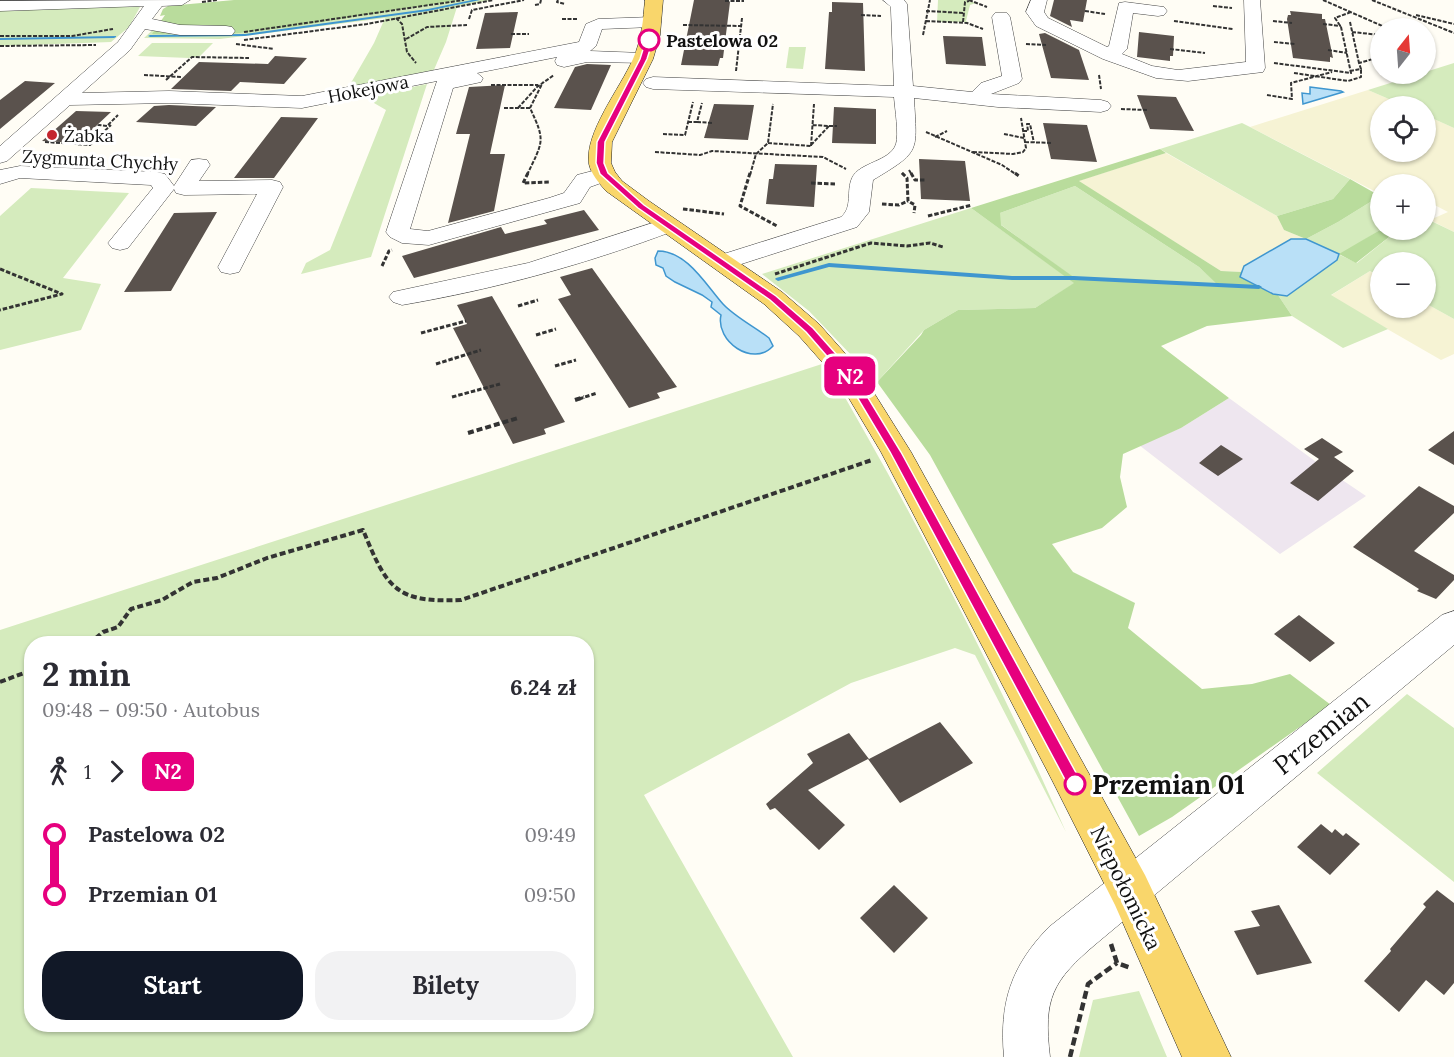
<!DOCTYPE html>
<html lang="pl">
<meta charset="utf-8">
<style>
:root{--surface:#fff;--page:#f2f2f3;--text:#2b2b33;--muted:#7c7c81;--accent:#111827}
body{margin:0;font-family:Lora,serif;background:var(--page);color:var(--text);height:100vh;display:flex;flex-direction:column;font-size:22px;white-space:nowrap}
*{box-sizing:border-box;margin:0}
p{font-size:20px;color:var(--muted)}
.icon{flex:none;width:33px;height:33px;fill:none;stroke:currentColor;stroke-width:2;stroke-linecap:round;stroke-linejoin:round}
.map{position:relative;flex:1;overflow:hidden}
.drawer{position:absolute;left:24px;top:636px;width:570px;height:396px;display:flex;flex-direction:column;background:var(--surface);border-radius:24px;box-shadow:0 2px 4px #0004}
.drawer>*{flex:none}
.badge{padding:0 12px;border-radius:9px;font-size:21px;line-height:39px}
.needle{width:39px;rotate:17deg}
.tools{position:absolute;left:1370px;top:18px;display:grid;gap:12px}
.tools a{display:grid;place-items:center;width:66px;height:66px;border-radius:50%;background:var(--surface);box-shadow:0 2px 4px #0004;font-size:30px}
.map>.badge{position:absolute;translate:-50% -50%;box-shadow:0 0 0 3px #fff}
.legs{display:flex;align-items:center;gap:9px;height:66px;padding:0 18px;font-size:20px}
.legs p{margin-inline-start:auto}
.head{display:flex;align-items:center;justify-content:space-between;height:102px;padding:0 18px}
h1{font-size:33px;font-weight:700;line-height:45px}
.button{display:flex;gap:12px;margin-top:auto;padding:12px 18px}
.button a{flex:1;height:69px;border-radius:24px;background:var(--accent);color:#fff;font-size:24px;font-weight:700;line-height:69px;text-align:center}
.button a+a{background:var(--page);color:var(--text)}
ul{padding:0 18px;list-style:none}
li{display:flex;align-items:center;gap:21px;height:60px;font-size:22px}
li i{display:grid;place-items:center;width:9px;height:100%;margin:0 8px;background:currentColor}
li i::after{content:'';width:15px;height:15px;margin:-8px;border:4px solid;border-radius:50%;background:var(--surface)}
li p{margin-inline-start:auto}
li:first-child i{background:linear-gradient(#0000 50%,currentColor 0)}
li:last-child i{background:linear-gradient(currentColor 50%,#0000 0)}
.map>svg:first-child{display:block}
</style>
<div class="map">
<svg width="1454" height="1057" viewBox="0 0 1454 1057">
<rect width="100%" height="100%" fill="#fffdf5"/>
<path fill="#eee6ef" d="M1229,398L1323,467L1366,496L1280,554L1139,445L1181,428Z"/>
<path fill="#f6f3d4" d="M1368,90L1405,106H1380V152H1425V115L1454,128V232L1428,219H1432L1448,212L1425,200V184H1380V194L1250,127Z
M1166,153L1277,216L1284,230L1306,239H1291L1244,266L1242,272L1221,271L1078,181Z
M1370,271L1380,277V308H1425V303L1454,319V354L1441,360L1330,296Z"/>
<path fill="#d5ebbd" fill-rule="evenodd" d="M460,0H491L457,7L446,42L433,72L348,88L374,43L385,18L220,39L144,38L160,23L153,34H232L293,27Z
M938,0H967L976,3L970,5L966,21L968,22H937Z
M137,6L140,7L129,27L111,42L0,46V10Z
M152,43H213L200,56L189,58L138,56Z
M789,47H806L803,69L786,68Z
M1454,63V128L1425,115V106H1405L1368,90Z
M427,84L371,257L301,274L306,263L330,250L386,110L374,103L379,94Z
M1242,123L1250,127L1350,179L1333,199L1277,216L1160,149Z
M1075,186L1199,267L1220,286L1074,278L1000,224V213Z
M31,188L129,193L63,278L101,284L81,330L0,350V216Z
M1380,196V230L1340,255L1357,263L1398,230H1425V218L1454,232V319L1425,303V262H1380V277L1370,271L1331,295L1388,329L1343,348L1292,316L1278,295L1287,296L1339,254L1306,239L1338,222Z
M971,208L1075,283L1035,308L958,310L924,330L877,382L809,311L762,274Z
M825,363C914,515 995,671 1066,832L975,655L955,648L851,683L644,795L793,1057H0V630ZM32,644H586V1024H32Z
M1407,694L1454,728V882L1317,773Z
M1139,991L1167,1057H1079L1093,1000Z"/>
<path fill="#b9dc9c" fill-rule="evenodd" d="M234,0H460L293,27L232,34H152L165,15L160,16L163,9L168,6Z
M1160,149L1166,153L1079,181L1221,271L1242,272L1241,277L1278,295L1292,316L1207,326L1161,346L1229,398L1181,428L1123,454L1120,477L1127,507L1102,528L1052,544L1073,572L1135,603L1128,628L1202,689L1252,684L1290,674L1331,705L1172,817L1139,836L930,455L877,382L921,335L924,330L958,310L1035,308L1074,283L971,208ZM1075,186L1199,267L1219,286L1075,278L1001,225L1000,213Z
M1350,179L1380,196L1338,222L1306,239L1284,230L1277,216L1333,199Z
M1380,230H1398L1356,263L1339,254Z"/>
<path fill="#b9e0f7" stroke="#3f96cf" stroke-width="1.5" d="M1310,87L1341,91L1343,92L1303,104L1302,93L1310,94Z
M1291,239H1306L1339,254L1337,260L1287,296L1273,294L1240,277L1244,266Z
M658,251C687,251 706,285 723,304C735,317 755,327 769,338L773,346C753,368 715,341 721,315L711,307L712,302L702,295L675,282L666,276L663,268L656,265L655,258Z"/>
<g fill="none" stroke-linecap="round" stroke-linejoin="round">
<path fill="#3f96cf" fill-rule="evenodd" d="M472,0H480L428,11L245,36L150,37L148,36L150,35L245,34L428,9Z
M116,36V37L114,38L0,40V38Z
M829,263L1012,276H1074L1259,285L1262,287L1259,289L1074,280H1012L829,267L778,281L775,279L776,278Z"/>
</g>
<path fill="#5a524d" d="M694,0H728L730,2L723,58H720L718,66L681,65Z
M1054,0H1087L1083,22L1070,20L1072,27L1050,16Z
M832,2L863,3L865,71L825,69L829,12H832Z
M1290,11L1322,14V19H1325L1333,58L1330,57V62L1293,58L1287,19L1288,15H1291Z
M518,12L510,48L476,49L485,13Z
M1139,32L1174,36L1173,56H1170V61L1137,57Z
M1045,33L1079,50L1089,80L1051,78L1039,34Z
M943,36L982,37L986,66L946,64Z
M275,56L307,58L284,84L240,82L231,91L171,89L199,62L268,64Z
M587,64L611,65L591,110L554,108L575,67Z
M25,81L55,83L0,129V100Z
M505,85L490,154H505L494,211L448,223L470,134H456L469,87Z
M1137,95L1176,97L1194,131L1150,129Z
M714,104L754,105L748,140L704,138Z
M154,106L169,105L216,107L196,126L136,122Z
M834,107L876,109V144L832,143Z
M76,111L111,112L78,143L42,141Z
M281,117L318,118L274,178H234Z
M1043,123L1087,125L1097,162L1051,159Z
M919,159L965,161L970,201L921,199Z
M775,164L817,165L814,207L766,204L769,179H773Z
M584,210L599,230L414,278L402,256L501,227L505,234L547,224L544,220Z
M217,212L171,291L124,292L174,213Z
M592,268L677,387L657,393L660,398L629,408L558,299L571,295L560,277Z
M492,296L565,422L544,429L546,434L513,444L453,328L467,324L457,305Z
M1454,431V465L1428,450Z
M1322,438L1343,452L1334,457L1354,471L1318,501L1290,483L1319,459L1304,449Z
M1221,445L1243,459L1218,476L1199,463Z
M1419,486L1454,506V513L1414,551L1454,575V580L1436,599L1417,591L1419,589L1353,547Z
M1299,615L1335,643L1310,662L1274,634Z
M940,722L973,763L900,803L868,759L808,790L845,825L819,850L775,808L770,810L766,804L813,763L807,754L849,733L869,759Z
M1321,824L1332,833L1335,829L1343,836L1346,833L1360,844L1330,875L1297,847Z
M894,885L928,918L894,953L860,918Z
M1437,890L1454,903V983L1444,995L1426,980L1399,1012L1364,981L1391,951L1390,949L1426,907L1423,904Z
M1279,905L1312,963L1257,975L1234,931L1260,926L1251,911Z"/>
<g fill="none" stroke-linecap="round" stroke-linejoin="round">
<g stroke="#444" stroke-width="1">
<path id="minor" d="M190,0L182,5L162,6L152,19L180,25L226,26L232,27L235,31L232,35H180L145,29L130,50L82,93L169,91L302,96L579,42L586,24L598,19L652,17L658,18L661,22L658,26L652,27L602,29L596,46L590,51L643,53L650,55L652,59L650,63L587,62L564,67L557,65L555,61L557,57L477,73L483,78L481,82L453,88L410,229L428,231L549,198L564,193L577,175L604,168L612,169L615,174L612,179L590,187L580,203L429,245L402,243L390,237L386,232L437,81L302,108L169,103L70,105L7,161L0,163V146L118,42L144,6L0,11V1Z
M883,0H904L907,4L913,86L972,92L981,83L1002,76L992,17L995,13H1007L1010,17L1022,79L1019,83L991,94L1101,100L1108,102L1111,106L1108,110L1101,112L998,107L914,98C917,153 921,151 873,180L869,212L857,227L732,267L723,269L714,267L711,262L714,257L841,217C853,207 846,191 852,178C859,162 890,162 896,144C899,134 895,109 894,97L653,89L646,87L643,83L646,79L653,77L894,86L891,10V7Z
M1031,0H1047L1044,12L1048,18L1107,47L1109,46L1119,3L1125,2L1164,7L1167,11L1164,15L1158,16L1133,13L1127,49L1122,54L1152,66L1178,70L1246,62L1244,0H1260L1265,68L1263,72L1188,81L1156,78L1103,59L1036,26L1026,12Z
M199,159L207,160L210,165L199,181L272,180L280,182L283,187L239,272L230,274L221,272L218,267L257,194L184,195L176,193L174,189L128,248L120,250L112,248L108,243L153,188L151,185L20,178L0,184V170L20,166L157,172L165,174L174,186L191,160Z
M668,218L676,220L680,225L676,230C587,264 496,289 402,305L393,302L389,297L393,292L528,263Z
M1454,611V645L1097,943C1052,981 1043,998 1050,1057H1004C999,1003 1011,966 1049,927L1442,615Z"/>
</g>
<g stroke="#222" stroke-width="1">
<path id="major" d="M645,0H663L660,35L653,59L612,142L611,163L615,172L622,181L649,201L782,292L819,324L859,369L911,452L1145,875L1231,1057H1182L1115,905L1052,780L881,452L838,380L799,336L764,304L606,191C599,183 591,174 589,164C584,133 621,87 633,59C642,39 643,20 645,0Z"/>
</g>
<path stroke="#333" stroke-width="2" stroke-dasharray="4 1.5" stroke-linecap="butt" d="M558,0L557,2L565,4
M969,0L987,7
M1323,0L1387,28
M1372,0L1454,33
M725,1H744
M202,2L217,0
M535,5L540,4L541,0
M1213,6L1232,8
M926,11L964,13
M1085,11L1105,14
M861,15L881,16
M1416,15L1454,24
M396,18L402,24L407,52L416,63
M469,19L472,10L524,0
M562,19H577
M926,21L967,23L983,29
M1174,21L1233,29
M1273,21L1292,23
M963,22L965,2L969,1
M1350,22L1359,63
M1323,24L1341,26
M683,25L741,26
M244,32L464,0
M1352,32L1380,35
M511,34H529
M923,35L930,0
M0,36H72L113,29
M406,39L427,27L467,25
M244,40L367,24L493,0
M1274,42L1295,44
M236,44L274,49
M1026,44L1046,45
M0,46L96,45
M1170,49L1205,53
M1328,50L1347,53
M1274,63L1351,73L1341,27L1335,18L1351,12
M736,71L742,18
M1350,71L1361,69L1359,63L1380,57
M1294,73L1348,81L1361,77V69
M144,75L181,77
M1099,75L1101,89
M166,80L192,57L249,58
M491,85H538
M1267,95L1292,99L1291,83L1332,72
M504,108H530
M518,108L537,87L554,75
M1121,109L1147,110
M688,122H697L702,103
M697,122L713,123
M829,126H837
M1023,131H1028L1027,124H1030L1034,143
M926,132L1002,165L1017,175
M663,134L685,135L693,102
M1004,134L1024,138
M935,137L947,131
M45,142L90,145L111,125
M1025,142L1052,143
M768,143L811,146
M78,145L99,125L107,126L118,115
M811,145L829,126L812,125
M811,146L814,104
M655,152L700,155L712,151L823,157L846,169
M973,152L1013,154L1023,152L1026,148L1021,118
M909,170L912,175
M902,173L904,175
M527,175C543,141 546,142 530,108L543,82
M750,175L756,154L768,143L773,104"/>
<path stroke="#333" stroke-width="3" stroke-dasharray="4.5 2" stroke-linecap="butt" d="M528,173L523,183L549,182
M750,173L740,206L777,226
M902,173L907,178L908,201L915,205L914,213
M911,173L915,180H926
M1015,173L1019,176
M811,183L837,184
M882,204L899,205L908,201
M683,209L724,214
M928,216L972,205
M382,266L389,251L392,250
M0,269L62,294L0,310
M775,274L871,243L907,246L930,243L943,247
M518,306L538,300
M421,333L466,321
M536,335L556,329
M436,364L481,350
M555,366L576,360
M452,397L500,384
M579,399L597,393"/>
<path stroke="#333" stroke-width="4" stroke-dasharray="6 3" stroke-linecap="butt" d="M575,400L584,397
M468,433L518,418
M89,644L103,632L118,627L131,609L162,600L193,582L217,578L267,558L363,530C387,588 395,603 461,600L872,460
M0,682L32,670"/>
<path stroke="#333" stroke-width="4.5" stroke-dasharray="8 4" stroke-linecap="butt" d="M1111,944L1117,963L1131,968
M1070,1057L1088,984L1117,963"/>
<use href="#minor" fill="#fff" fill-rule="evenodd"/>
<use href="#major" fill="#f9d66b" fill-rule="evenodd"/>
</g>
<path fill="#e6007e" stroke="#fff" stroke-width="1.5" d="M649,38L653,40L647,59L605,142L604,163L608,173L644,205L776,296L813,328L853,373L901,452L1080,780L1082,784L1080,789L1075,791L1070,789L890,452L845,377L806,332L770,300L638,208L600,174L596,163L597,142L640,59L646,40Z"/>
<g fill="#fff" stroke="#e6007e" stroke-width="3">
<circle cx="649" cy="40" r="10"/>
<circle cx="1075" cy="784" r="10"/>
</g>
<circle fill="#c4262e" stroke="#fff" stroke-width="2" cx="52" cy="135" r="6"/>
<g text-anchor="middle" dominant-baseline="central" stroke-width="6" stroke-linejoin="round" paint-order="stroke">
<g font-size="18" font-weight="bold" fill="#111" stroke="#fff" text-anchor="start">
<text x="666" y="40">Pastelowa 02</text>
</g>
<g font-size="18" fill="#111" stroke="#fff">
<text transform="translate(368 89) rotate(-11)">Hokejowa</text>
<text transform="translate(100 160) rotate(3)">Zygmunta Chychły</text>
</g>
<g font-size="18" fill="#111" stroke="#fff" text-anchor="start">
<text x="64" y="135">Żabka</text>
</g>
<g font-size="21" fill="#111" stroke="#fff">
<text transform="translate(1126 888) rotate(64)">Niepołomicka</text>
</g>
<g font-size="26" fill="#111" stroke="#fff">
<text transform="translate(1321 733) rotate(-39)">Przemian</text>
</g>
<g font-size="26" font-weight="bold" fill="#111" stroke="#fff" text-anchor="start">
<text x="1092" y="784">Przemian 01</text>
</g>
</g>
</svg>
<div class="tools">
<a><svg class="needle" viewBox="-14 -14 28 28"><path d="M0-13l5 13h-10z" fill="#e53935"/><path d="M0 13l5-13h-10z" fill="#7c7c81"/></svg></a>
<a><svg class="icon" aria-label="locate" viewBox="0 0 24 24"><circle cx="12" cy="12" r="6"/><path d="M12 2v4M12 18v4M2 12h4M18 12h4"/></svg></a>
<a>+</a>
<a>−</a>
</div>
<b class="badge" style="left:850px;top:376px;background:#e6007e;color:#fff">N2</b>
<section class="drawer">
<div class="head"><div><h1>2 min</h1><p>09:48 – 09:50 · Autobus</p></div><b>6.24 zł</b></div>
<div class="legs"><svg class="icon" aria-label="walk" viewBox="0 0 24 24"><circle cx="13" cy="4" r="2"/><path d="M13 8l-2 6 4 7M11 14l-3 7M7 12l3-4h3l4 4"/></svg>1<svg class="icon" aria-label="forward" viewBox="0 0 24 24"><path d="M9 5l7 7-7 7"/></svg><b class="badge" style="background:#e6007e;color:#fff">N2</b></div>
<ul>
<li><i style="color:#e6007e"></i><b>Pastelowa 02</b><p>09:49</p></li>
<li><i style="color:#e6007e"></i><b>Przemian 01</b><p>09:50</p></li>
</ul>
<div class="button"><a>Start</a><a>Bilety</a></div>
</section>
</div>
